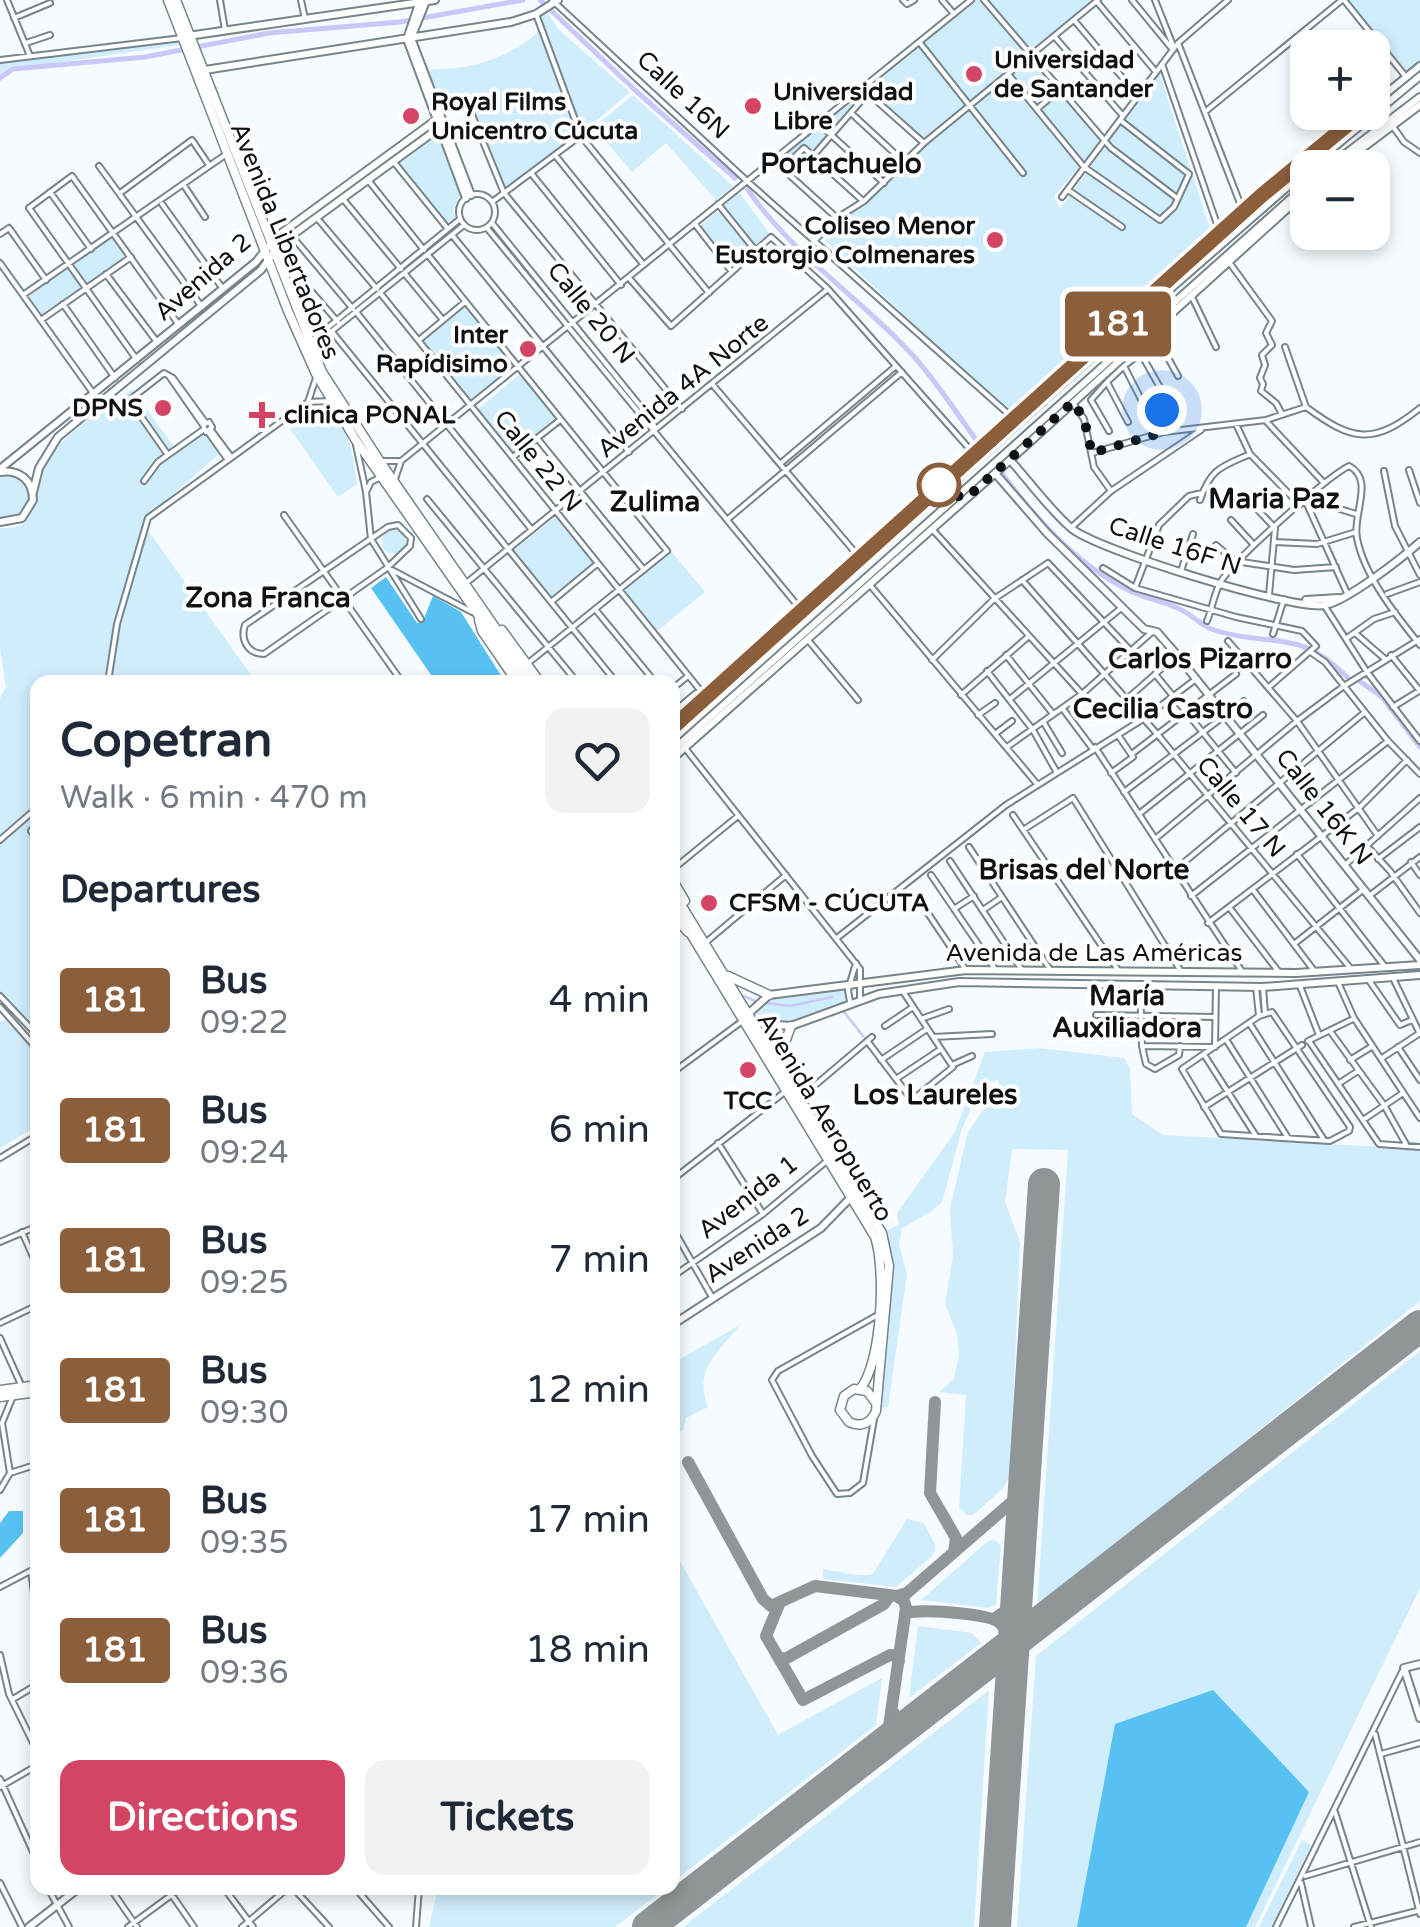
<!DOCTYPE html>
<meta charset="utf-8">
<style>
:root{--surface:#fff;--page:#f2f2f3;--text:#1f2937;--muted:#747a83;--accent:#d44464}
body{margin:0;font-family:"Varela Round",sans-serif;background:var(--page);color:var(--text);height:100vh;display:flex;flex-direction:column;font-size:38px;white-space:nowrap}
*{box-sizing:border-box;margin:0}
p{font-size:32px;color:var(--muted)}
.icon{flex:none;width:55px;height:55px;fill:none;stroke:currentColor;stroke-width:2;stroke-linecap:round;stroke-linejoin:round}
.map{position:relative;flex:1;overflow:hidden}
.details{position:absolute;left:30px;top:675px;width:650px;height:1220px;display:flex;flex-direction:column;background:var(--surface);border-radius:20px;box-shadow:0 5px 15px #0003}
.details>*{flex:none}
.badge{padding:0 20px;border-radius:8px;font-size:35px;line-height:65px}
.controls{position:absolute;left:1290px;top:30px;display:grid;gap:20px}
.controls a{display:grid;place-items:center;width:100px;height:100px;border-radius:20px;background:var(--surface);box-shadow:0 5px 15px #0003;font-size:50px}
.you{position:absolute;width:50px;height:50px;margin:-25px;border:8px solid #fff;border-radius:50%;background:#1a73e8;box-shadow:0 0 0 15px #1a73e833}
.map>.badge{position:absolute;translate:-50% -50%;box-shadow:0 0 0 5px #fff}
h2{padding:0 30px;font-size:38px;line-height:90px}
.round{display:grid;place-items:center;flex:none;width:105px;height:105px;border-radius:20px;background:var(--page)}
.overview{display:flex;align-items:center;justify-content:space-between;height:170px;padding:0 30px}
h1{font-size:48px;font-weight:700;line-height:75px}
.cta{display:flex;gap:20px;margin-top:auto;padding:20px 30px}
.cta a{flex:1;height:115px;border-radius:20px;background:var(--accent);color:#fff;font-size:40px;font-weight:700;line-height:115px;text-align:center}
.cta a+a{background:var(--page);color:var(--text)}
ul{padding:0;list-style:none}
li{display:flex;align-items:center;gap:30px;height:130px;padding:0 30px}
li div{flex:1}
li b{display:block;font-size:38px}
li em{font-style:normal}
li .badge{min-width:110px;font-weight:700;text-align:center}
.map>svg:first-child{display:block}
</style>
<div class="map">
<svg width="1420" height="1927" viewBox="0 0 1420 1927">
<rect width="100%" height="100%" fill="#f5fbfe"/>
<path fill="#d0edfd" d="M970,0H1092L1030,53L1103,139L1054,196L1060,209L1159,72L1212,235L1017,416L928,338L825,240L923,143L862,88Z
M1347,0H1420V62L1407,72Z
M546,11L558,29L630,92L584,131L539,22L540,15Z
M538,32L576,133L506,191L468,99L439,108L426,75L432,69C472,70 507,59 538,32Z
M180,40L179,45L13,69L0,80V62Z
M862,90L866,93L830,134L819,125Z
M633,95L733,186L716,200L666,143L632,172L594,127Z
M817,127L828,136L811,155L802,148L781,168L774,161Z
M436,132L460,196L453,210L456,220L450,226L397,161Z
M739,192L770,234L755,248L723,206Z
M718,211L752,252L732,268L699,227Z
M113,236L126,258L41,317L26,297Z
M465,305L515,366L472,400L423,340Z
M521,373L556,417L513,452L478,409Z
M132,389L177,451L205,432L219,454L144,520L116,617L105,682H38L37,804L0,837V698L6,687L0,648V528C45,531 29,490 44,466C64,432 101,412 132,389Z
M320,402C349,421 353,453 357,484L338,497L286,423Z
M5,473L23,480L31,498L23,515L0,519V475Z
M555,517L593,563L550,597L513,551Z
M147,529L256,682H112L120,623Z
M382 542a12 12 0 1 1 24 0a12 12 0 1 1-24 0Z
M671,551L705,592L657,631L623,590Z
M37,812V1033L0,992V845Z
M846,989V998L841,1004C814,1015 789,1029 759,1020L757,1012L770,1000Z
M6,1019L37,1053L38,1125L0,1148V1022Z
M1039,1048L1124,1058L1130,1069L1132,1114L1163,1135L1420,1149V1301L1037,1608L1068,1150L1012,1149L1005,1202L1020,1242L1010,1476L1004,1487L973,1515H967L959,1507L966,1395L939,1392L954,1379L959,1355L957,1334L945,1304L953,1256L950,1208L968,1132L1000,1086L998,1080L982,1083L962,1129L942,1202L932,1211L902,1228L899,1244L907,1274L888,1407L881,1408L877,1397L892,1264L884,1232L899,1225L897,1213L955,1132L985,1052Z
M740,1325C718,1352 693,1370 708,1407L686,1418L683,1430L673,1436V1363Z
M1420,1351V1588L1255,1927H1017L1036,1656Z
M907,1519L924,1523L936,1547L932,1556L896,1587L823,1579V1569C838,1571 860,1578 873,1574Z
M994,1540L1001,1545L996,1605L987,1608L921,1600L988,1541Z
M672,1547L778,1735L882,1678L876,1725L673,1882Z
M918,1626L972,1633L981,1643L909,1698Z
M989,1690L974,1927H683Z
M1302,1840L1311,1845L1272,1927H1259Z
M438,1888H666L615,1927H429Z"/>
<path fill="#57c1f2" d="M386,577L417,623L423,621L433,596L461,612L505,682H436L371,588Z
M9,1511H23V1533L0,1558V1523Z
M1213,1690L1309,1792L1246,1927H1077L1115,1724Z"/>
<g fill="none" stroke-linecap="round" stroke-linejoin="round">
<path stroke="#cac7fb" stroke-width="2.5" d="M744,996L757,1002
M765,1003L790,1006L832,997
M844,1012L867,1041"/>
<path stroke="#cac7fb" stroke-width="5" d="M540,0L636,91L735,178
M0,78L13,69L145,57L269,33L400,22L523,0
M748,190C795,258 862,298 916,359C939,385 959,417 980,445
M1001,472C1034,517 1074,562 1124,588C1140,597 1158,600 1175,607C1190,612 1199,625 1214,630C1273,649 1297,626 1348,678
M1358,680L1382,697L1420,747"/>
<path stroke="#909598" stroke-width="12" d="M935,1402L930,1493L956,1538L954,1552
M688,1462L763,1599L771,1606L815,1586L897,1596L907,1593L1013,1501L1024,1486
M780,1602L766,1636L803,1700L890,1655L897,1656L899,1661
M905,1613C921,1609 989,1613 1000,1623C1009,1632 1011,1649 1013,1661
M994,1619L1007,1610L1017,1594
M996,1619L1032,1623L1048,1614
M778,1657L785,1659L884,1604L890,1595
M893,1712L899,1721L909,1723
M887,1740L906,1608L904,1601L897,1596"/>
<path stroke="#909598" stroke-width="32" d="M648,1927L1420,1326
M995,1927L1044,1184"/>
<g stroke="#77848a" stroke-width="8">
<path id="street" d="M7,0L30,56
M220,0L225,30
M301,0L305,19
M552,0L747,181L1013,418
M903,0L907,4L914,0
M942,0L954,14
M984,0L1111,148L1177,198
M1132,0L1173,50
M1155,0L1174,48
M1344,0L1406,77
M1098,3L1156,72
M536,14L581,136L709,293
M14,18L50,3
M1074,20L1138,96
M1054,36L1123,116
M26,43L50,35
M920,43L1023,173
M1178,43L1243,211
M0,60L182,38
M1162,64L1219,230
M1008,74L1084,167L1160,220L1174,207L1189,174L1120,120
M862,88L924,143
M1037,109L1059,90
M438,110L466,100L504,193L682,409
M1206,111L1342,0
M851,113L904,162
M818,123L884,183
M1394,128L1404,142L1420,153
M555,155L643,264
M813,156L868,93
M393,161L448,229
M774,161L837,218
M99,166L202,307
M782,169L804,148L863,201
M531,173L621,285
M368,180L424,250
M183,184L205,217
M1068,190L1122,227
M50,192L91,249
M120,193L192,140L209,165
M459 212a18 18 0 1 1 36 0a18 18 0 1 1-36 0Z
M1062,197L1178,43L1228,0
M343,199L401,269
M492,202L580,136
M162,204L223,289
M718,204L755,250
M317,218L377,289
M492,223L653,422L655,430
M695,224L732,272
M487,228L802,611
M0,234L9,228L46,280
M452,235L629,452
M292,236L353,309
M814,241L837,218L864,201L924,143L1098,0
M428,255L667,551L527,664
M1229,262L1272,321L1266,333L1272,345L1262,355L1265,365L1260,378L1263,384L1261,391L1276,403L1282,414
M0,263L93,393
M106,274L157,342
M405,274L443,320
M629,278L671,326L771,237L828,289L974,454
M305,284L338,322
M381,294L704,695
M23,295L228,153
M1192,297L1216,347
M63,304L115,378
M357,313L532,530
M41,320L131,257
M1152,329L1178,376
M333,333L616,682
M419,340L465,302
M309,343L460,219
M1136,345L1166,398L1162,414L1164,431
M312,347L464,225
M1285,347L1306,407
M1141,353L1124,366L1146,409
M137,360L29,208L72,176L179,325
M1124,366L1107,382L1128,422
M169,376L203,425
M1107,382L1091,400L1109,431
M713,385L859,557
M308,402L316,378
M1073,403L1084,419L1094,467L1111,491
M1266,421L1324,483
M209,422L212,427L206,432L203,425Z
M1236,424L1250,454L1300,505
M211,430L231,457
M208,432L228,460
M537,438L644,570
M356,445L366,492L371,539L421,619
M1092,453L1164,432L1266,420L1306,407C1352,441 1373,446 1420,408
M168,455L133,405L132,398L164,373L173,378L205,422
M513,457L560,420
M381,461H401
M781,463L896,366
M1409,470L1420,503
M1384,471L1395,526L1420,575
M395,479L401,461L971,0
M144,481L158,462L203,430
M366,492L371,482L379,478
M1312,496L1327,505L1356,514
M427,499L577,682
M1200,500C1211,468 1221,467 1250,454
M1306,502L1347,593
M1256,508L1275,528L1269,595
M284,515L402,682
M728,519L902,372
M1231,520L1254,545
M398,525L411,538L410,546L387,568L264,654C248,654 240,640 245,625L388,527Z
M1073,526L1111,491L1201,430
M932,529L1082,694
M1275,542L1317,544L1356,532
M1216,545L1235,561L1294,570L1336,567
M1103,568L1135,588L1236,617L1302,631L1316,646L1269,687
M392,570L472,612
M1181,571L1193,534
M1022,580L1158,735L1351,969
M465,584L828,289
M870,585L1037,784
M1135,588L1159,525L1189,496L1202,493
M1387,594L1420,582
M551,602L597,564
M1324,605L1367,672L1420,741
M595,609L655,682
M1207,621C1212,609 1214,594 1220,583C1231,562 1327,477 1349,466C1375,479 1352,515 1357,538C1364,576 1396,615 1420,645
M1355,633L1385,659
M1273,634L1284,599
M1347,638L1374,619L1395,612
M808,640L858,700
M1228,641L1297,721L1378,836
M1312,653L1325,662L1388,741L1420,774
M1006,655L1053,714
M1391,655L1420,691
M932,660L994,599L1048,563L1131,651
M987,671L1033,730L1056,771
M1155,674L1236,773
M549,680L551,682
M108,682L117,624L148,518L308,402L330,401
M672,689L688,676
M961,695L1029,636
M1128,698L1177,655
M1010,699L1120,609
M1393,707L1419,691
M1063,709L1092,748
M672,713L696,693
M978,715L995,703
M1044,723L1062,753
M995,734L1012,721
M1007,747L1082,694L1152,632
M1095,747L1243,973
M685,748L860,969V999
M1133,753L1236,674
M1111,773L1133,757L1118,735
M1124,792L1244,701
M1139,814L1263,715
M1013,815L1118,970
M38,823L31,831L38,841
M1023,830L1073,798L1182,973
M1155,839L1297,721L1344,686L1420,639
M0,840L38,807
M1366,845L1390,871L1420,913
M969,847L1049,968
M1297,854L1386,968
M1378,859L1420,827
M950,861L1022,970
M1411,862L1420,875
M1345,865L1420,798
M1176,869L1365,712
M672,870L738,816
M931,875L995,969
M1253,890L1315,972
M1191,896L1388,741
M1369,896L1420,857
M923,906L966,970
M1229,907L1278,971
M954,909L974,896
M983,910L1002,897
M1208,923L1360,807L1407,760
M837,938L1006,805L1143,719L1196,679
M705,943L786,875
M1294,944L1364,889
M1393,978L1420,1034
M1368,979L1400,1025L1412,1020
M1338,982L1354,1018L1420,1118
M1140,984L1142,1046L1146,1064L1155,1069L1179,1055L1180,1046
M1300,986L1319,1035
M1256,987L1259,1016
M1263,988L1265,1013
M0,996L38,1036
M850,1002L848,990L856,963
M0,1007L38,1050
M1272,1012L1350,1127L1349,1131L1330,1141L1221,1134L1182,1069L1259,1016Z
M1096,1015L1215,1017
M921,1019L949,1009
M1250,1024L1324,1140
M885,1026L913,1007
M1330,1031L1384,1105L1407,1146
M933,1037L992,1034
M1227,1041L1288,1138
M1308,1041L1353,1019
M1309,1041L1379,1144L1420,1147
M868,1042L912,1100L953,1067L904,993
M1142,1046L1215,1047L1216,986
M1398,1047L1420,1080
M1205,1056L1256,1136
M1382,1058L1420,1033
M881,1060L927,1029
M1350,1060L1371,1047
M952,1065L972,1056
M672,1073L741,1022
M896,1079L941,1049
M1338,1084L1358,1071
M800,1098L872,1037
M1204,1107L1302,1045
M1363,1120L1403,1093
M718,1143L763,1214
M0,1158L38,1135
M672,1180L786,1091
M672,1227L712,1297
M22,1232L38,1268
M0,1242L38,1226
M672,1277L763,1214L828,1160
M0,1323L38,1305
M0,1338L22,1387
M874,1419L863,1483L850,1493L837,1494L812,1456L772,1380L778,1371L876,1316
M10,1473L2,1423L13,1396
M10,1473L38,1464
M0,1490L10,1473
M31,1571L38,1623
M0,1587L38,1567
M0,1655L9,1694L38,1753
M13,1699L38,1684
M1375,1734L1420,1914
M1381,1754L1420,1743
M0,1779L38,1863
M0,1787L38,1765
M1335,1812L1371,1927
M1305,1876L1420,1842
M0,1883L22,1927
M1301,1883L1311,1927
M48,1888L69,1927
M110,1888L137,1927
M167,1888L194,1927
M224,1888L253,1927
M293,1888L329,1927
M355,1888L389,1927
M128,1927L181,1888
M242,1927L288,1888
M416,1927L419,1888
M1276,1927L1402,1672
M1354,1927L1417,1911"/>
</g>
<g stroke="#77848a" stroke-width="10">
<path id="secondary" d="M420,1L407,39L466,198
M426,1L411,38L471,195
M188,36L435,0
M205,70L511,22L536,14L558,0
M1372,105L1420,66
M1309,168L1420,76
M1327,168L1420,97
M1336,168L1420,105
M1010,460C1030,482 1049,509 1071,528C1096,550 1294,611 1325,605C1347,601 1402,558 1420,542
M0,469L256,262L276,237L436,120
M0,472C19,469 33,480 33,500L22,518L0,522
M995,473L1047,533L1144,629L1157,632L1177,655L1420,960
M33,492L39,468L58,437L261,270L280,244L439,128
M1306,600L1339,598
M672,727L1262,195L1363,112
M672,735L1091,358L1308,169
M672,751L1308,183
M672,759L1010,460L1308,190
M747,1015L769,995L966,970L1296,973L1420,965
M754,1023L791,1026L879,994L959,982L1262,987L1420,975
M672,1325L821,1228L857,1191
M1420,1664L1404,1668L1420,1718
M29,1927L79,1888"/>
</g>
<g stroke="#77848a" stroke-width="11">
<path id="primary" d="M168,0L288,311L316,374L355,439L525,682
M176,0L322,372L379,460L533,682
M479,620L482,631L517,682
M502,630L540,682
M672,879L685,901
M672,890L882,1233L889,1266L876,1411C871,1423 861,1428 849,1422L840,1410L844,1396L854,1389L867,1391L876,1403
M672,903L875,1237C886,1269 882,1363 860,1389
M672,914L688,932
M728,976L769,995
M778,1062L791,1026
M0,1390L38,1385
M0,1397L38,1392"/>
</g>
<use href="#street" stroke="#fff" stroke-width="4"/>
<use href="#secondary" stroke="#fff" stroke-width="6"/>
<use href="#primary" stroke="#fff" stroke-width="8"/>
</g>
<g fill="none" stroke-linecap="round" stroke-linejoin="round">
<g stroke="#fff" stroke-width="22">
<path id="line" d="M672,728L1262,195L1363,112"/>
</g>
<use href="#line" stroke="#8b5e3c" stroke-width="15"/>
<path stroke="#0e1215" stroke-width="10" stroke-dasharray="0 18" d="M939,485L942,494L950,498V504L963,492L972,493L1073,402L1084,419L1092,453L1164,432L1162,410"/>
</g>
<g fill="#d44464" stroke="#fff" stroke-width="4">
<circle cx="974" cy="74" r="10"/>
<circle cx="753" cy="106" r="10"/>
<circle cx="411" cy="116" r="10"/>
<circle cx="995" cy="240" r="10"/>
<circle cx="528" cy="349" r="10"/>
<circle cx="163" cy="408" r="10"/>
<path d="M257 400h10v10h10v10h-10v10h-10v-10h-10v-10h10z"/>
<circle cx="709" cy="903" r="10"/>
<circle cx="748" cy="1070" r="10"/>
</g>
<circle fill="#fff" stroke="#8b5e3c" stroke-width="5" cx="939" cy="485" r="20"/>
<g text-anchor="middle" dominant-baseline="central" stroke-width="8" stroke-linejoin="round" paint-order="stroke">
<g font-size="25" font-weight="bold" fill="#0e1215" stroke="#fff" text-anchor="start">
<text x="994" y="60">Universidad<tspan x="994" dy="29">de Santander</tspan></text>
<text x="773" y="92">Universidad<tspan x="773" dy="29">Libre</tspan></text>
<text x="431" y="102">Royal Films<tspan x="431" dy="29">Unicentro Cúcuta</tspan></text>
<text x="975" y="226" text-anchor="end">Coliseo Menor<tspan x="975" dy="29">Eustorgio Colmenares</tspan></text>
<text x="508" y="335" text-anchor="end">Inter<tspan x="508" dy="29">Rapídisimo</tspan></text>
<text x="143" y="408" text-anchor="end">DPNS</text>
<text x="284" y="415">clinica PONAL</text>
<text x="729" y="903">CFSM - CÚCUTA</text>
<text x="748" y="1101" text-anchor="middle">TCC</text>
</g>
<g font-size="25" fill="#0e1215" stroke="#fff">
<text transform="translate(683 95) rotate(43)">Calle 16N</text>
<text transform="translate(285 241) rotate(68)">Avenida Libertadores</text>
<text transform="translate(203 277) rotate(-41)">Avenida 2</text>
<text transform="translate(591 313) rotate(51)">Calle 20 N</text>
<text transform="translate(683 386) rotate(-39)">Avenida 4A Norte</text>
<text transform="translate(538 461) rotate(51)">Calle 22 N</text>
<text transform="translate(1175 546) rotate(18)">Calle 16F N</text>
<text transform="translate(1241 807) rotate(50)">Calle 17 N</text>
<text transform="translate(1324 807) rotate(52)">Calle 16K N</text>
<text x="1094" y="953">Avenida de Las Américas</text>
<text transform="translate(825 1117) rotate(59)">Avenida Aeropuerto</text>
<text transform="translate(748 1197) rotate(-38)">Avenida 1</text>
<text transform="translate(757 1245) rotate(-33)">Avenida 2</text>
</g>
<g font-size="28" font-weight="bold" fill="#0e1215" stroke="#fff">
<text x="841" y="164">Portachuelo</text>
<text x="1274" y="499">Maria Paz</text>
<text x="655" y="502">Zulima</text>
<text x="268" y="598">Zona Franca</text>
<text x="1200" y="659">Carlos Pizarro</text>
<text x="1163" y="709">Cecilia Castro</text>
<text x="1084" y="870">Brisas del Norte</text>
<text x="1127" y="996">María<tspan x="1127" dy="32">Auxiliadora</tspan></text>
<text x="935" y="1095">Los Laureles</text>
</g>
</g>
</svg>
<div class="controls">
<a>+</a>
<a>−</a>
</div>
<div class="you" style="left:1162px;top:410px"></div>
<b class="badge" style="left:1118px;top:324px;background:#8b5e3c;color:#fff">181</b>
<section class="details">
<div class="overview"><div><h1>Copetran</h1><p>Walk · 6 min · 470 m</p></div><a class="round"><svg class="icon" aria-label="heart" viewBox="0 0 24 24"><path d="M12 20l-8-8c-3-5 5-10 8-4 3-6 11-1 8 4z"/></svg></a></div>
<h2>Departures</h2>
<ul>
<li><span class="badge" style="background:#8b5e3c;color:#fff">181</span><div><b>Bus</b><p>09:22</p></div><em>4 min</em></li>
<li><span class="badge" style="background:#8b5e3c;color:#fff">181</span><div><b>Bus</b><p>09:24</p></div><em>6 min</em></li>
<li><span class="badge" style="background:#8b5e3c;color:#fff">181</span><div><b>Bus</b><p>09:25</p></div><em>7 min</em></li>
<li><span class="badge" style="background:#8b5e3c;color:#fff">181</span><div><b>Bus</b><p>09:30</p></div><em>12 min</em></li>
<li><span class="badge" style="background:#8b5e3c;color:#fff">181</span><div><b>Bus</b><p>09:35</p></div><em>17 min</em></li>
<li><span class="badge" style="background:#8b5e3c;color:#fff">181</span><div><b>Bus</b><p>09:36</p></div><em>18 min</em></li>
</ul>
<div class="cta"><a>Directions</a><a>Tickets</a></div>
</section>
</div>
